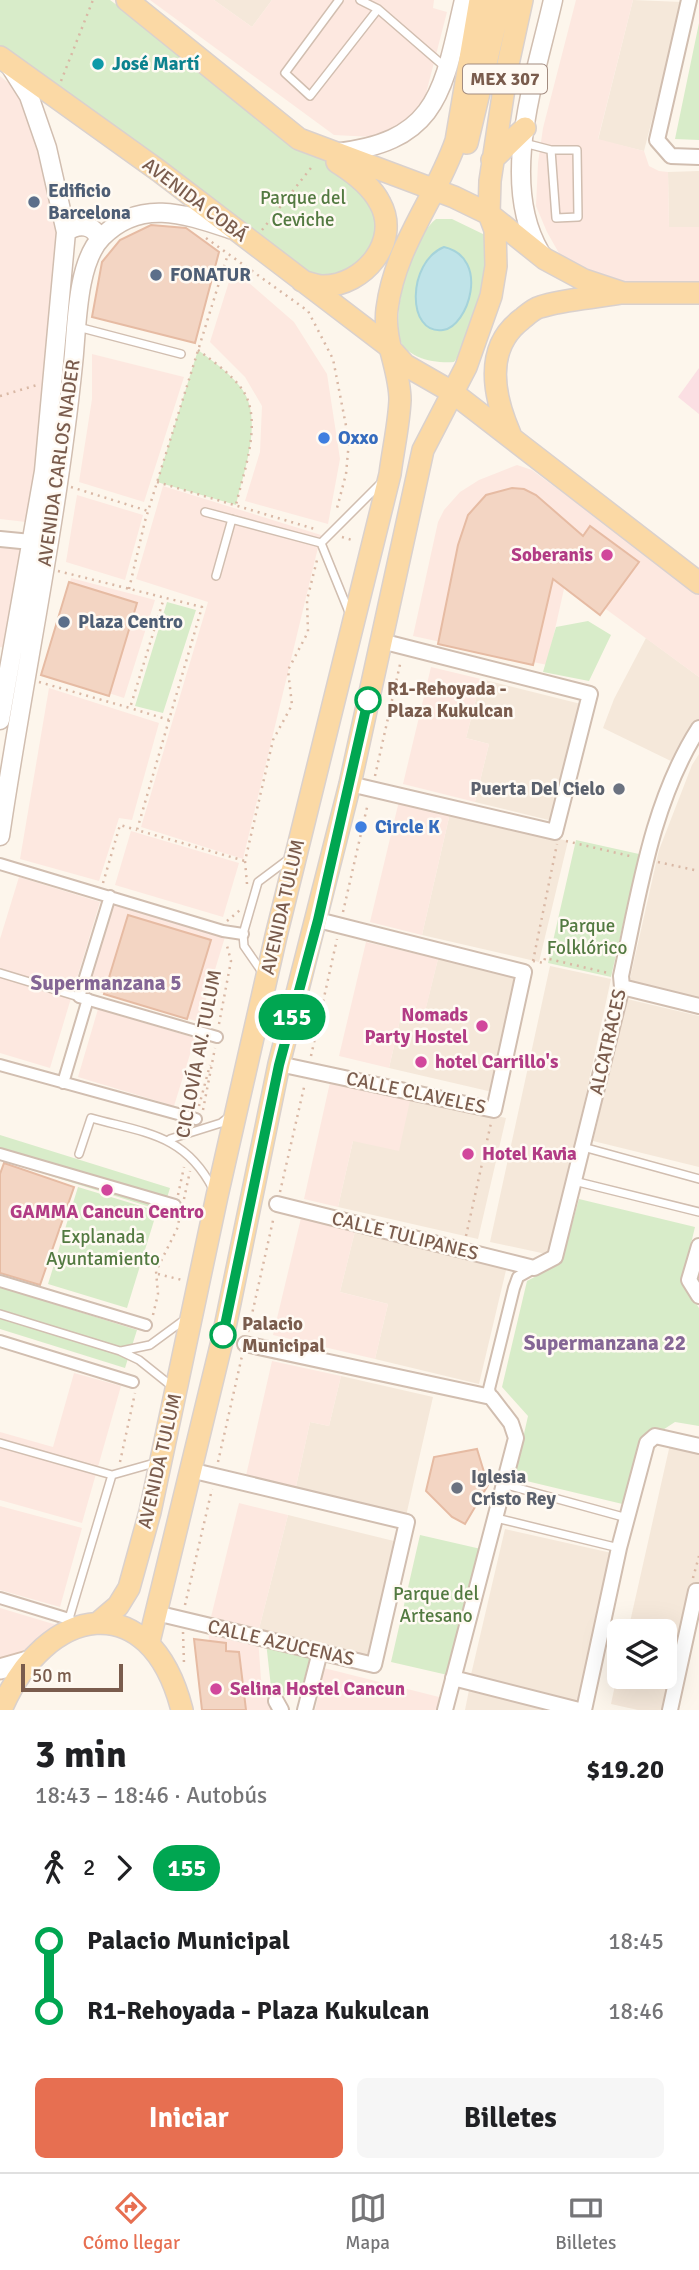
<!DOCTYPE html>
<html lang="es">
<meta charset="utf-8">
<style>
:root{--surface:#fff;--page:#f6f6f6;--text:#202124;--muted:#757577;--line:#e0e0e0;--accent:#e76f51}
body{margin:0;font-family:Signika,sans-serif;background:var(--page);color:var(--text);height:100vh;display:flex;flex-direction:column;font-size:26px;white-space:nowrap}
*{box-sizing:border-box;margin:0}
p{font-size:23px;color:var(--muted)}
.icon{flex:none;width:38px;height:38px;fill:none;stroke:currentColor;stroke-width:2;stroke-linecap:round;stroke-linejoin:round}
.map{position:relative;height:1710px;overflow:hidden}
.drawer{display:flex;flex-direction:column;background:var(--surface);flex:1}
.drawer>*{flex:none}
.badge{padding:0 14px;border-radius:23px;font-size:24px;line-height:46px}
.controls{position:absolute;left:607px;top:1619px;display:grid;gap:14px}
.controls a{display:grid;place-items:center;width:70px;height:70px;border-radius:10px;background:var(--surface);box-shadow:0 7px 28px #0002;font-size:35px}
.scale{position:absolute;left:21px;bottom:18px;width:102px;box-sizing:border-box;padding-left:7px;border:4px solid #7a5c4d;border-top:0;font-size:19px;line-height:24px;white-space:nowrap;color:#7a5c4d;-webkit-text-stroke:5px #fffaf3;paint-order:stroke}
.map>.badge{position:absolute;translate:-50% -50%;box-shadow:0 0 0 4px #fff}
.legs{display:flex;align-items:center;gap:10px;height:77px;padding:0 35px;font-size:23px}
.legs p{margin-inline-start:auto}
.summary{display:flex;align-items:center;justify-content:space-between;height:119px;padding:0 35px}
h1{font-size:38px;font-weight:700;line-height:52px}
.cta{display:flex;gap:14px;margin-top:auto;padding:14px 35px}
.cta a{flex:1;height:80px;border-radius:10px;background:var(--accent);color:#fff;font-size:28px;font-weight:700;line-height:80px;text-align:center}
.cta a+a{background:var(--page);color:var(--text)}
ul{padding:0 35px;list-style:none}
li{display:flex;align-items:center;gap:24px;height:70px;font-size:26px}
li i{display:grid;place-items:center;width:10px;height:100%;margin:0 9px;background:currentColor}
li i::after{content:'';width:18px;height:18px;margin:-9px;border:5px solid;border-radius:50%;background:var(--surface)}
li p{margin-inline-start:auto}
li:first-child i{background:linear-gradient(#0000 50%,currentColor 0)}
li:last-child i{background:linear-gradient(currentColor 50%,#0000 0)}
.tab-bar{display:flex;justify-content:space-around;align-items:center;height:98px;border-top:2px solid var(--line);background:var(--surface);font-size:19px;color:var(--muted)}
.tab-bar a{display:grid;justify-items:center;gap:4px}
.tab-bar .current{color:var(--accent)}
.map>svg:first-child{display:block}
</style>
<div class="map">
<svg width="699" height="1710" viewBox="0 0 699 1710">
<rect width="100%" height="100%" fill="#fdf6ec"/>
<path fill="#f5e8da" d="M214,0H272L252,27Z
M633,0L682,2L644,151L598,140Z
M699,171V227L669,228L668,172Z
M646,638L699,677V721L677,764L603,728L614,699Z
M481,679L593,707L565,824L475,802L489,744L466,738Z
M699,754V999L629,983L659,850L692,765Z
M450,813L568,841L539,962L422,935Z
M438,959L527,980L501,1094L389,1068L402,1011L424,1015Z
M550,966L611,979L551,1255L490,1242Z
M627,999L699,1016V1167L593,1141Z
M411,1096L506,1118L478,1239L338,1207L353,1141Z
M355,1231L507,1266L479,1384L375,1359L388,1304L340,1292Z
M341,1376L433,1397L406,1516L295,1491L310,1422L329,1426Z
M671,1440L699,1446V1594L672,1710H638L611,1704L619,1666L620,1676H665V1631H628Z
M288,1515L398,1542L372,1656L259,1629Z
M505,1529L625,1556L590,1707L470,1679Z
M469,1690L556,1710H465Z"/>
<path fill="#fde8e0" d="M150,0H214L252,27L272,0H434L433,8L447,12L422,109L407,123L373,137L334,135Z
M576,0H633L598,139L644,151L649,166L659,171L668,172L669,227H699V286L652,287L601,280L560,255L547,232L536,206L538,163L543,128Z
M0,76L25,96L61,234L38,459L26,522L0,519Z
M233,269L294,322L327,374L340,459L328,524L245,501L260,452L262,406L245,377L210,342Z
M92,354L184,377L144,502L79,482L92,399Z
M517,465L532,470L699,593V677L566,580L547,665L413,636L438,522L444,510L460,492L479,480Z
M163,486L321,535L243,859L141,827L208,602L136,579Z
M77,495L143,515L125,580L66,562Z
M0,545L22,546L6,648L0,647Z
M71,578L155,600L124,698L53,675Z
M431,667L481,679L466,738L489,744L475,802L403,784Z
M49,688L159,723L132,820L119,818L99,881L20,859Z
M399,801L450,813L422,935L370,922Z
M131,831L239,863L223,917L115,885Z
M19,877L100,902L50,1068L0,1053V939Z
M112,903L225,937L199,1022L86,988Z
M366,942L438,959L424,1016L402,1011L389,1068L339,1056Z
M98,1009L195,1038L174,1106L78,1077Z
M331,1078L411,1096L399,1151L353,1141L338,1207L304,1199Z
M301,1218L355,1231L340,1292L388,1304L375,1359L273,1335Z
M272,1361L341,1376L329,1426L310,1422L295,1491L245,1480Z
M74,1373L121,1386L82,1523L0,1500V1432L53,1447Z
M239,1503L288,1515L259,1629L211,1617Z
M0,1506L82,1528L60,1607L0,1590Z
M0,1608L60,1626L28,1653L0,1663Z
M208,1626L258,1638L261,1679L274,1710H214Z
M324,1668L447,1699L444,1710H315Z"/>
<path fill="#fbdfe3" d="M699,368V414L678,397Z"/>
<path fill="#d8ecc9" d="M0,0H110L361,188L379,222C365,275 362,275 308,276L0,45Z
M699,23V140L675,139Z
M436,219H452L485,235L487,275L463,350L454,362C436,364 403,358 399,336C394,305 411,239 436,219Z
M198,350C213,361 231,374 242,389C264,420 243,473 236,505L157,482Z
M167,602L196,610L163,713L135,706Z
M588,621L611,635L589,681L543,672L556,627Z
M576,840L639,854L611,977L548,963Z
M0,1135L170,1188L163,1211L0,1160Z
M78,1187L157,1211L127,1308L48,1284Z
M579,1199L695,1227L682,1281L699,1308V1426L675,1422L655,1435L635,1507L514,1478L528,1416L502,1387L527,1281L561,1263Z
M0,1287L137,1330L125,1368L0,1329Z
M420,1535L481,1549L452,1676L391,1662Z
M266,1642L312,1653L300,1692C287,1695 279,1700 271,1687Z"/>
<path fill="#bfe3e8" stroke="#a5d3da" stroke-width="2" d="M444,247C491,258 468,327 443,330C406,335 407,262 444,247Z"/>
<path fill="#f3d5c3" stroke="#e6bba3" stroke-width="2" d="M151,225L186,228L219,252L195,343L92,317L102,262L120,240Z
M512,488L524,489L536,495L583,536L590,526L639,562L600,615L553,579L533,665L438,644L458,545L468,515L486,495Z
M69,582L137,603L109,696L41,675Z
M128,915L211,940L187,1019L104,994Z
M4,1163L74,1187L40,1285L0,1273V1174Z
M477,1449L488,1485L465,1524L452,1517L426,1491L434,1457Z
M194,1639L226,1643V1651L239,1652L246,1710H202Z"/>
<g fill="none" stroke-linecap="round" stroke-linejoin="round">
<g stroke="#d1beb0" stroke-width="10">
<path id="service" d="M339,0L285,73L310,96L378,9
M360,0L378,9L445,67
M524,143L551,150H577L578,217L556,218L551,150
M78,327L181,354
M205,512L321,543L349,612
M321,543L382,482
M216,576L232,519
M262,972L244,946L243,934L258,882L290,858
M0,973L79,997
M170,1139L221,1123L230,1116
M583,1147L699,1179
M79,1154L91,1118C145,1133 185,1134 213,1189
M574,1181L699,1212
M0,1314L120,1351L139,1360L174,1388
M121,1351L150,1345L184,1320
M0,1443L112,1475L158,1462
M503,1484L627,1518
M496,1518L619,1548
M68,1622L112,1475"/>
</g>
<g stroke="#d1beb0" stroke-width="14">
<path id="pedestrian" d="M0,864L223,931L243,934
M110,896L79,997L217,1037
M0,1065L196,1119
M63,1083L88,999
M0,1154L175,1205
M0,1281L146,1325
M0,1341L133,1382
M491,1397L489,1389L514,1288L518,1277L534,1268
M0,1598L69,1619"/>
</g>
<g stroke="#d1beb0" stroke-width="18">
<path id="minor" d="M689,0L657,140L671,156L699,157
M0,539L31,542
M350,784L555,832L590,694L381,641
M622,987L699,1006
M279,1064L494,1110L524,972L318,920
M277,1204L534,1268L555,1257L622,987L621,976C639,893 652,801 699,728
M699,1246L689,1280L699,1296
M245,1344L491,1397L511,1423L516,1438L445,1710
M156,1613L374,1665L407,1522L190,1470
M453,1678L579,1710
M276,1701L281,1710
M305,1710L320,1652
M584,1710L619,1548L647,1443L655,1436L699,1446
M670,1710L696,1591H699"/>
</g>
<g stroke="#d1beb0" stroke-width="21">
<path id="tertiary" d="M334,153C440,142 443,89 464,0
M66,232C78,223 94,224 99,239
M540,252C498,181 536,76 553,0
M0,720L44,471L66,232L47,148L29,96L10,66
M0,836C23,679 57,523 73,364C77,329 76,263 102,237C140,198 185,214 230,229"/>
</g>
<g stroke="#d6c0b0" stroke-width="23">
<path id="secondary" d="M0,1669L28,1661"/>
</g>
<g stroke="#dad1cd" stroke-width="24">
<path id="primary" d="M127,0L299,139L454,197L489,214L545,259L584,280L623,293H699
M0,57L159,171L387,345L405,365L452,392L699,583
M467,143L501,0
M492,160L525,128
M302,281C309,283 317,286 323,286C364,286 401,241 380,203C371,185 353,172 337,162
M510,434C494,397 483,348 522,319C527,315 533,309 540,307C565,299 595,298 621,293
M98,1623L118,1606L129,1588L150,1512L217,1196L276,936L390,474C393,450 399,424 400,400C400,369 383,341 387,309C395,245 436,199 456,141L480,0
M149,1642L223,1337L279,1064L350,784L423,450L466,367L491,296L496,266L495,230L489,214L490,181L507,69L522,0
M1,1710C45,1605 150,1584 182,1710"/>
</g>
<path stroke="#d9b8a5" stroke-width="2.5" stroke-dasharray="2 5" stroke-linecap="butt" d="M61,81L93,0
M262,230L314,164
M206,238L308,311L333,359L349,441L346,474L336,512
M198,350C213,361 231,374 242,389C264,420 243,473 236,505
M0,396L37,385
M157,482L318,530
M71,487L148,511
M342,537L355,541
M58,571L202,607L169,720L130,708
M129,589L145,521L228,254
M39,682L130,708L164,598
M169,720L137,830L245,861
M375,776L401,660
M566,841L634,857
M658,862L699,871
M103,883L120,825L137,830
M247,884L245,861L273,740L292,705L288,670L308,632L307,600L317,560
M343,912L368,803
M227,921L240,910
M533,961L557,844
M533,961L544,963L545,958L608,973
M219,1024L231,961L226,942
M311,1056L337,939
M199,1106L210,1065
M203,1110L215,1048
M280,1192L305,1083
M178,1195L184,1167
M184,1199L190,1171
M466,1236L491,1123
M158,1274L182,1280
M153,1315L158,1294L156,1271L177,1229L180,1216
M248,1332L274,1216
M120,1462L135,1393
M218,1462L242,1356
M693,1578L699,1556
M185,1605L212,1489
M183,1632L184,1664"/>
<use href="#service" stroke="#fff" stroke-width="7"/>
<use href="#pedestrian" stroke="#fff" stroke-width="10"/>
<use href="#minor" stroke="#fff" stroke-width="14"/>
<use href="#tertiary" stroke="#fff" stroke-width="18"/>
<use href="#secondary" stroke="#fff" stroke-width="19"/>
<use href="#primary" stroke="#fbd9a5" stroke-width="21"/>
</g>
<g fill="none" stroke-linecap="round" stroke-linejoin="round">
<g stroke="#fff" stroke-width="16">
<path id="line-1" d="M223,1335L279,1065L318,920L368,700"/>
</g>
<use href="#line-1" stroke="#00a651" stroke-width="10"/>
</g>
<circle fill="#0f9aa8" stroke="#fffaf3" stroke-width="2.5" cx="98" cy="64" r="7"/>
<g fill="#5c6f8a" stroke="#fffaf3" stroke-width="2.5">
<circle cx="34" cy="202" r="7"/>
<circle cx="156" cy="275" r="7"/>
<circle cx="64" cy="622" r="7"/>
</g>
<g fill="#3f7fe0" stroke="#fffaf3" stroke-width="2.5">
<circle cx="324" cy="438" r="7"/>
<circle cx="361" cy="827" r="7"/>
</g>
<g fill="#d1479c" stroke="#fffaf3" stroke-width="2.5">
<circle cx="607" cy="555" r="7"/>
<circle cx="482" cy="1026" r="7"/>
<circle cx="421" cy="1062" r="7"/>
<circle cx="468" cy="1154" r="7"/>
<circle cx="107" cy="1190" r="7"/>
<circle cx="216" cy="1689" r="7"/>
</g>
<g fill="#fff" stroke="#00a651" stroke-width="3.5">
<circle cx="368" cy="700" r="12"/>
<circle cx="223" cy="1335" r="12"/>
</g>
<g fill="#6b7280" stroke="#fffaf3" stroke-width="2.5">
<circle cx="619" cy="789" r="7"/>
<circle cx="457" cy="1488" r="7"/>
</g>
<g text-anchor="middle" dominant-baseline="central" stroke-width="5" stroke-linejoin="round" paint-order="stroke">
<rect fill="#fffaf3" stroke="#a28b7f" stroke-width="2" x="463" y="64.5" width="84" height="29" rx="5"/>
<g font-size="18" font-weight="bold" fill="#7a5c4d">
<text x="505" y="79">MEX 307</text>
</g>
<g font-size="19" font-weight="bold" fill="#0d838f" stroke="#fffaf3" text-anchor="start">
<text x="112" y="64">José Martí</text>
</g>
<g font-size="19" font-weight="bold" fill="#4e5e75" stroke="#fffaf3" text-anchor="start">
<text x="48" y="191">Edificio<tspan x="48" dy="22">Barcelona</tspan></text>
<text x="170" y="275">FONATUR</text>
<text x="78" y="622">Plaza Centro</text>
</g>
<g font-size="19" fill="#537a41" stroke="#fffaf3">
<text x="303" y="198">Parque del<tspan x="303" dy="22">Ceviche</tspan></text>
<text x="587" y="926">Parque<tspan x="587" dy="22">Folklórico</tspan></text>
<text x="103" y="1237">Explanada<tspan x="103" dy="22">Ayuntamiento</tspan></text>
<text x="436" y="1594">Parque del<tspan x="436" dy="22">Artesano</tspan></text>
</g>
<g font-size="19" fill="#7a5c4d" stroke="#fffaf3">
<text transform="translate(195 200) rotate(37)">AVENIDA COBÁ</text>
<text transform="translate(59 463) rotate(-82)">AVENIDA CARLOS NADER</text>
<text transform="translate(283 907) rotate(-77)">AVENIDA TULUM</text>
<text transform="translate(608 1042) rotate(-77)">ALCATRACES</text>
<text transform="translate(199 1054) rotate(-79)">CICLOVÍA AV. TULUM</text>
<text transform="translate(416 1093) rotate(12)">CALLE CLAVELES</text>
<text transform="translate(405 1236) rotate(14)">CALLE TULIPANES</text>
<text transform="translate(160 1461) rotate(-77)">AVENIDA TULUM</text>
<text transform="translate(281 1643) rotate(13)">CALLE AZUCENAS</text>
</g>
<g font-size="19" font-weight="bold" fill="#366cbe" stroke="#fffaf3" text-anchor="start">
<text x="338" y="438">Oxxo</text>
<text x="375" y="827">Circle K</text>
</g>
<g font-size="19" font-weight="bold" fill="#b23c85" stroke="#fffaf3" text-anchor="start">
<text x="593" y="555" text-anchor="end">Soberanis</text>
<text x="468" y="1015" text-anchor="end">Nomads<tspan x="468" dy="22">Party Hostel</tspan></text>
<text x="435" y="1062">hotel Carrillo's</text>
<text x="482" y="1154">Hotel Kavia</text>
<text x="107" y="1212" text-anchor="middle">GAMMA Cancun Centro</text>
<text x="230" y="1689">Selina Hostel Cancun</text>
</g>
<g font-size="19" font-weight="bold" fill="#7a5c4d" stroke="#fffaf3" text-anchor="start">
<text x="387" y="689">R1-Rehoyada -<tspan x="387" dy="22">Plaza Kukulcan</tspan></text>
<text x="242" y="1324">Palacio<tspan x="242" dy="22">Municipal</tspan></text>
</g>
<g font-size="19" font-weight="bold" fill="#5b616d" stroke="#fffaf3" text-anchor="end">
<text x="605" y="789">Puerta Del Cielo</text>
<text x="471" y="1477" text-anchor="start">Iglesia<tspan x="471" dy="22">Cristo Rey</tspan></text>
</g>
<g font-size="21" font-weight="bold" fill="#846695" stroke="#fffaf3">
<text x="106" y="983">Supermanzana 5</text>
<text x="605" y="1343">Supermanzana 22</text>
</g>
</g>
</svg>
<div class="controls">
<a><svg class="icon" aria-label="layers" viewBox="0 0 24 24"><path d="M12 4l9 5-9 5-9-5zM3 14l9 5 9-5"/></svg></a>
</div>
<div class="scale">50 m</div>
<b class="badge" style="left:292px;top:1017px;background:#00a651;color:#fff">155</b>
</div>
<section class="drawer">
<div class="summary"><div><h1>3 min</h1><p>18:43 – 18:46 · Autobús</p></div><b>$19.20</b></div>
<div class="legs"><svg class="icon" aria-label="walk" viewBox="0 0 24 24"><circle cx="13" cy="4" r="2"/><path d="M13 8l-2 6 4 7M11 14l-3 7M7 12l3-4h3l4 4"/></svg>2<svg class="icon" aria-label="forward" viewBox="0 0 24 24"><path d="M9 5l7 7-7 7"/></svg><b class="badge" style="background:#00a651;color:#fff">155</b></div>
<ul>
<li><i style="color:#00a651"></i><b>Palacio Municipal</b><p>18:45</p></li>
<li><i style="color:#00a651"></i><b>R1-Rehoyada - Plaza Kukulcan</b><p>18:46</p></li>
</ul>
<div class="cta"><a>Iniciar</a><a>Billetes</a></div>
</section>
<nav class="tab-bar">
<a class="current"><svg class="icon" aria-label="directions" viewBox="0 0 24 24"><path d="M12 3l9 9-9 9-9-9zM9 14v-3h6M13 9l2 2-2 2"/></svg>Cómo llegar</a>
<a><svg class="icon" aria-label="map" viewBox="0 0 24 24"><path d="M3 6l6-2 6 2 6-2v14l-6 2-6-2-6 2zM9 4v14M15 6v14"/></svg>Mapa</a>
<a><svg class="icon" aria-label="tickets" viewBox="0 0 24 24"><path d="M3 7h18v10H3zM15 7v10"/></svg>Billetes</a>
</nav>
